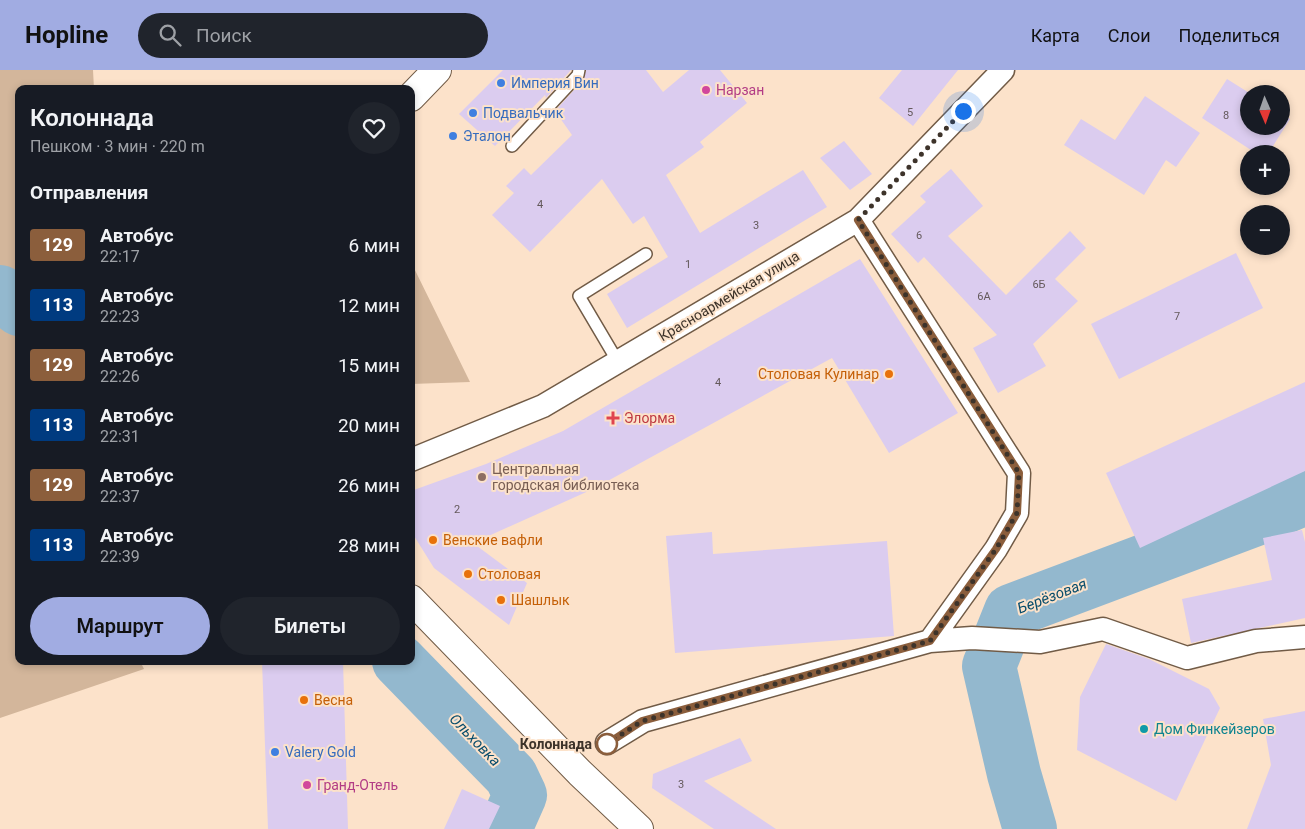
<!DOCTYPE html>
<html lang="ru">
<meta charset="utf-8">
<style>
:root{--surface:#171b24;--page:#20242c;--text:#f1f3f6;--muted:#9ea1a6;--accent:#a1ace2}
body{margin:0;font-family:Roboto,sans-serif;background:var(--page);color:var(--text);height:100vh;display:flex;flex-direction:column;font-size:19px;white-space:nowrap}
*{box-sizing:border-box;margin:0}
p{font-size:16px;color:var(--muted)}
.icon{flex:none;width:28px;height:28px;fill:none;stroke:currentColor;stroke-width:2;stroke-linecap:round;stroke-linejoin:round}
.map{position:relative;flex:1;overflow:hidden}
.panel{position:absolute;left:15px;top:15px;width:400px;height:580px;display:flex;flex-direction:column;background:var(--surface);border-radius:10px;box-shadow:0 2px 8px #0003}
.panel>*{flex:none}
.badge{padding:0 10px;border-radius:4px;font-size:18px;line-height:32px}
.needle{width:32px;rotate:178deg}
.buttons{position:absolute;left:1240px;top:15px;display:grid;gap:10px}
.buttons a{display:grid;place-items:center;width:50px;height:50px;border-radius:50%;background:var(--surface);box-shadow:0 2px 8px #0003;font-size:25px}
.you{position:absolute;width:25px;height:25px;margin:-12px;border:4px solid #fff;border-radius:50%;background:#1a73e8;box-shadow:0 0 0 8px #1a73e833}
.map>.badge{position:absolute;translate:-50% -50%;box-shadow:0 0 0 2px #fff}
h2{padding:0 15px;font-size:19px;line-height:45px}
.round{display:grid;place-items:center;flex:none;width:52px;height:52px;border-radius:26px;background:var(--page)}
.headline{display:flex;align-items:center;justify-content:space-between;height:85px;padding:0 15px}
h1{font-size:24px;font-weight:600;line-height:38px}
.cta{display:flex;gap:10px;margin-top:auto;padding:10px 15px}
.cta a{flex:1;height:58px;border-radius:30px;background:var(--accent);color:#111;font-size:20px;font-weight:600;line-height:58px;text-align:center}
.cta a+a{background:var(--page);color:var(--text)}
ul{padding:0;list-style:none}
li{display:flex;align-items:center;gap:15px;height:60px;padding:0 15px}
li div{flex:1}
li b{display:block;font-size:19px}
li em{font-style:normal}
li .badge{min-width:55px;font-weight:700;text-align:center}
header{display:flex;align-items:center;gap:30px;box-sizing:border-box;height:70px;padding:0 25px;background:var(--accent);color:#111}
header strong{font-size:24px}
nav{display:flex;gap:28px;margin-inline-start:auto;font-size:18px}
.search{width:350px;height:45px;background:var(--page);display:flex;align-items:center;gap:12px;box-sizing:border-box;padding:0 18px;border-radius:28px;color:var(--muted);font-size:19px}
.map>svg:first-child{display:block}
</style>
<header>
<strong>Hopline</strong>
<div class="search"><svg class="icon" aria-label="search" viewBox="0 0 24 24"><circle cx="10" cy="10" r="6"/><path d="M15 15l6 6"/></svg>Поиск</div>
<nav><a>Карта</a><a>Слои</a><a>Поделиться</a></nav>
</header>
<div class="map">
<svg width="1305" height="759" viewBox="0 0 1305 759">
<rect width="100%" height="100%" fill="#fce2ca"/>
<path fill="#d3b69b" d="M0,0H93L94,19H19V591H140L144,599L0,648Z
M411,192L470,312L411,314Z"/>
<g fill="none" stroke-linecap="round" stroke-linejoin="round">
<path stroke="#93b8ce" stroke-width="54" d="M0,222L19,239
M399,591L511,706L520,725L505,759
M1030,759L1014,704L989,596L1011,541L1256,449L1305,428"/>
</g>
<path fill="#dbccef" d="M503,0H571L546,28L545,25L495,76L459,44Z
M586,0H646L663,22L689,0H720L747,33L700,72L704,77L666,105L700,163L803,100L827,137L627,258L607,224L668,187L644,146L633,154L602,109L530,182L492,145L514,123L506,116L524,98L531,105L572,65L555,41L583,10Z
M902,0H958L913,56L879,28Z
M1227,9L1251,24H1249V56H1281V43L1290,49L1268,84H1257L1202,48Z
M1145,26L1200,63L1176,97L1166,90L1144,125L1064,75L1081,49L1115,70Z
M844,71L872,104L850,120L820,88Z
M951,99L983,136L948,166L1006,225L1070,161L1086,178L1055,209L1078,231L1033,274L1046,296L998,323L973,278L997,265L924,187L918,193L891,164L926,132L920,126Z
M1236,183L1263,238L1119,309L1091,254Z
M860,189L958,343L889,383L832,288L593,419L473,473L527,513L509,555L434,498L411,461V421L486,394L563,361Z
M1305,312V401L1140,478L1106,403Z
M1302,460L1305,472V548L1191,573L1182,529L1272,510L1263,468Z
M712,462L713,484L887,471L894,566L675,583L666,466Z
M1106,574L1149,589L1209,619L1220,638L1176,731L1077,680L1080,627Z
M262,591H343L348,759H268Z
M1305,641V759H1247L1271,695L1263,649Z
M740,668L752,691L704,711L776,759H714L652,718L653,704Z
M462,719L500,736L489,759H444Z"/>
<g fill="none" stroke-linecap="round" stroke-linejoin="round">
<g stroke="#715b46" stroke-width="14">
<path id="lane" d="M512,76L578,5L579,0
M618,292L579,226L646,184"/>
</g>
<g stroke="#715b46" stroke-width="25">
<path id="street" d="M858,150L1019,403L1017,443L996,479L930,571
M411,390L543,336L858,150L1003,0
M607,673L643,651L930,571L972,568L1040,572L1103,559L1187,588L1256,571L1305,567"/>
</g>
<g stroke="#715b46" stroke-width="30">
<path id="secondary" d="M411,27L437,0
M411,529L580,703L639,759"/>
</g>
<use href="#lane" stroke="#fff" stroke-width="11"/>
<use href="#street" stroke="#fff" stroke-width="22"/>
<use href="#secondary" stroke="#fff" stroke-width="28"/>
</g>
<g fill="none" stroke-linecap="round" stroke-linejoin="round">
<g stroke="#fff" stroke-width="11">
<path id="line" d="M607,674L642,651L930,571L996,479L1017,443L1019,403L858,150"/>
</g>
<use href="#line" stroke="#8b5e3c" stroke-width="8"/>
<path stroke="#3d332a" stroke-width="5" stroke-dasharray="0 9" d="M607,674L642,651L930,571L996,479L1017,443L1019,403L858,150L963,41"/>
</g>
<g fill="#3f7fe0" stroke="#fce2ca" stroke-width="2">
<circle cx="501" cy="13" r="5"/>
<circle cx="473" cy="43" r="5"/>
<circle cx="453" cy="66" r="5"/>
<circle cx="275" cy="682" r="5"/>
</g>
<g fill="#d1479c" stroke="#fce2ca" stroke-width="2">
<circle cx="706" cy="20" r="5"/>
<circle cx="307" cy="715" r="5"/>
</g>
<g fill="#e8710a" stroke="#fce2ca" stroke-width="2">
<circle cx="889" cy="304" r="5"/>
<circle cx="433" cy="470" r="5"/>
<circle cx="468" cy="504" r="5"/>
<circle cx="501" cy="530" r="5"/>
<circle cx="304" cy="630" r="5"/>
</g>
<path fill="#e0444e" stroke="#fce2ca" stroke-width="2" d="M610.5 340.5h5v5h5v5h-5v5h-5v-5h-5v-5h5z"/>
<circle fill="#8d6e63" stroke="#fce2ca" stroke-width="2" cx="482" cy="407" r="5"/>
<circle fill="#0f9aa8" stroke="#fce2ca" stroke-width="2" cx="1144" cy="659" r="5"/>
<circle fill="#fff" stroke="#8b5e3c" stroke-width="2.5" cx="607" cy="674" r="10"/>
<g text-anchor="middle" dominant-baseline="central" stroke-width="4" stroke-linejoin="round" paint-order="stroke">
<g font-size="11" fill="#64595b">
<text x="910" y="42">5</text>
<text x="1226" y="45">8</text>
<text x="540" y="134">4</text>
<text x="756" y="155">3</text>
<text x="919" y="165">6</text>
<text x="688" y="194">1</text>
<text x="1039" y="214">6Б</text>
<text x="984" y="226">6А</text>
<text x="1177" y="246">7</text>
<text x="718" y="312">4</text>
<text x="457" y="439">2</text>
<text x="681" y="714">3</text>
</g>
<g font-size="14" fill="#366cbe" stroke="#fce2ca" text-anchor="start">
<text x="511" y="13">Империя Вин</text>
<text x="483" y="43">Подвальчик</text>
<text x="463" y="66">Эталон</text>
<text x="285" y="682">Valery Gold</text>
</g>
<g font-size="14" fill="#b23c85" stroke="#fce2ca" text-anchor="start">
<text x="716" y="20">Нарзан</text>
<text x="317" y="715">Гранд-Отель</text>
</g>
<g font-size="14" fill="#3d332a" stroke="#fce2ca">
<text transform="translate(729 226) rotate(-31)">Красноармейская улица</text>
</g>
<g font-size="14" fill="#c56008" stroke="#fce2ca" text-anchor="start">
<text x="879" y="304" text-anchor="end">Столовая Кулинар</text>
<text x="443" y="470">Венские вафли</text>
<text x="478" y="504">Столовая</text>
<text x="511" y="530">Шашлык</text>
<text x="314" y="630">Весна</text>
</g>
<g font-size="14" fill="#be3a42" stroke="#fce2ca" text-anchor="start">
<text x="624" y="348">Элорма</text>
</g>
<g font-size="14" fill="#785e54" stroke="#fce2ca" text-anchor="start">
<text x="492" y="399">Центральная<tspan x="492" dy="16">городская библиотека</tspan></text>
</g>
<g font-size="14" fill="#0d838f" stroke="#fce2ca" text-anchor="start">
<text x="1154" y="659">Дом Финкейзеров</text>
</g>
<g font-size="14" font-weight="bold" fill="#3d332a" stroke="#fce2ca" text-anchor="end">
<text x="592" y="674">Колоннада</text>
</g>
<g font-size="15" font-style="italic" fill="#074c6b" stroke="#fce2ca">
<text transform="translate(1052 526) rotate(-21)">Берёзовая</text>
<text transform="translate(475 670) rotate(46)">Ольховка</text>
</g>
</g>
</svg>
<div class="buttons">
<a><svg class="needle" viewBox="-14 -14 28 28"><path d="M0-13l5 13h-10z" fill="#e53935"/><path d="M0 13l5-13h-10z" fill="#9ea1a6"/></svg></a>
<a>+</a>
<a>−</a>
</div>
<div class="you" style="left:963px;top:41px"></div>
<section class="panel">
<div class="headline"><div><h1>Колоннада</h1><p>Пешком · 3 мин · 220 m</p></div><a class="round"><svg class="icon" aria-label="heart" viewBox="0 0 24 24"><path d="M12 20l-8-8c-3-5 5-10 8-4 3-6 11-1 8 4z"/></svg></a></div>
<h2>Отправления</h2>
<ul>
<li><span class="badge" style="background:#8b5e3c;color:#fff">129</span><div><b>Автобус</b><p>22:17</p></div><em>6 мин</em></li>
<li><span class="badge" style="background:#003b80;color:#fff">113</span><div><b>Автобус</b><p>22:23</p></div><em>12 мин</em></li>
<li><span class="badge" style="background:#8b5e3c;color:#fff">129</span><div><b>Автобус</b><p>22:26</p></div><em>15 мин</em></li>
<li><span class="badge" style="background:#003b80;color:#fff">113</span><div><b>Автобус</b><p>22:31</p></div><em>20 мин</em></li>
<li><span class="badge" style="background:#8b5e3c;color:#fff">129</span><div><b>Автобус</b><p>22:37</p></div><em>26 мин</em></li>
<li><span class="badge" style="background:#003b80;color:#fff">113</span><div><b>Автобус</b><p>22:39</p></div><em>28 мин</em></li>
</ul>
<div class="cta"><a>Маршрут</a><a>Билеты</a></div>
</section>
</div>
